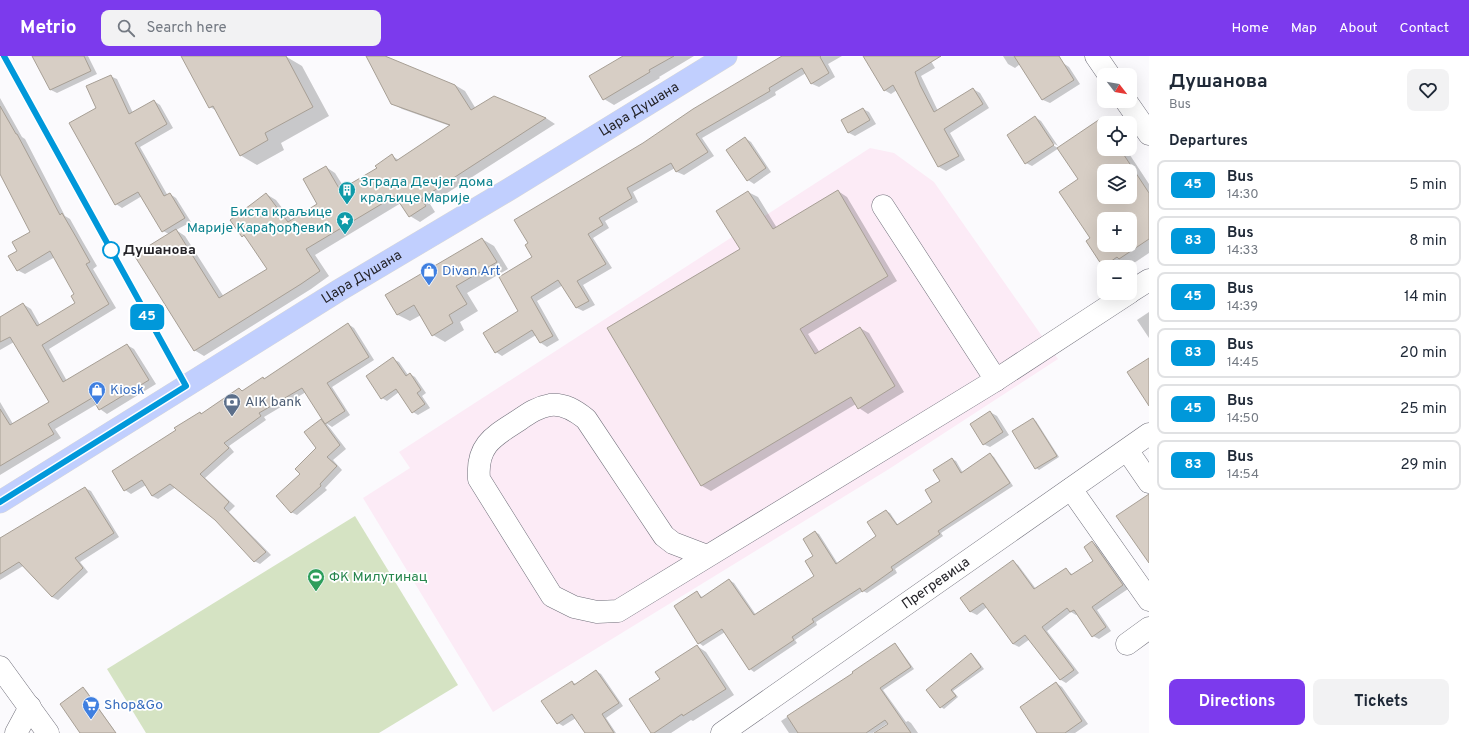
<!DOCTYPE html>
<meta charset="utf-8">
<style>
:root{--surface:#fff;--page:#f2f2f3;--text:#1f2937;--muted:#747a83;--line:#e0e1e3;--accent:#7c3aed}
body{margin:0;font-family:Overpass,sans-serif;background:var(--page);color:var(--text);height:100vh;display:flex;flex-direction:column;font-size:15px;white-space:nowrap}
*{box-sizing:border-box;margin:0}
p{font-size:13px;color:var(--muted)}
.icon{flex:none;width:22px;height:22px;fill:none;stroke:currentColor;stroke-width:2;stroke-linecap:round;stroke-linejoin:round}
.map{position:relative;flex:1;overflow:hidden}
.side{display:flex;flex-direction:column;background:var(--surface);width:320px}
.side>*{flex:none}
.badge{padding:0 8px;border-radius:6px;font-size:14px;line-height:26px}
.needle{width:26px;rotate:121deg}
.buttons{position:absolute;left:1097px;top:12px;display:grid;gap:8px}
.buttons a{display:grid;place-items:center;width:40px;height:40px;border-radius:8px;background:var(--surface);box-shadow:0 4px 16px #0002;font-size:20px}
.map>.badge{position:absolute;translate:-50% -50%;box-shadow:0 0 0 2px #fff}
h2{padding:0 20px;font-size:15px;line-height:36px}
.round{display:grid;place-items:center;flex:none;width:42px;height:42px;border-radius:8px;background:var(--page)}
.head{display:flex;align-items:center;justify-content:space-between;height:68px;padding:0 20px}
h1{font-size:19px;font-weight:700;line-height:30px}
.action{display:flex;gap:8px;margin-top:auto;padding:8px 20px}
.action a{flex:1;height:46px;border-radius:8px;background:var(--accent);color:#fff;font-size:16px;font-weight:700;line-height:46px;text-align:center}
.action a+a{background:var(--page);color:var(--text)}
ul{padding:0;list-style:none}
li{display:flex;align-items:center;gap:12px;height:50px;margin:0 8px 6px;padding:0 12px;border:2px solid var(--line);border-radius:8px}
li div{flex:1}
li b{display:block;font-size:15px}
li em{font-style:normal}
li .badge{min-width:44px;font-weight:700;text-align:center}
header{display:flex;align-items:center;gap:24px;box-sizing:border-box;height:56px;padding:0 20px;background:var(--accent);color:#fff}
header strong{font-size:19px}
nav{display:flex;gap:22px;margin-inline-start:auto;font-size:14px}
.search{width:280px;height:36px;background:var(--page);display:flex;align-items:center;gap:10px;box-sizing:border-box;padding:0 14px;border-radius:8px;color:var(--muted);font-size:15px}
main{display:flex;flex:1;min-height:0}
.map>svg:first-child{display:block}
</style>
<header>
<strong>Metrio</strong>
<div class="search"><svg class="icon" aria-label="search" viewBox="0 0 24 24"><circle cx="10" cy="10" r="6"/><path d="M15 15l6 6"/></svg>Search here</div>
<nav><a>Home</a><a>Map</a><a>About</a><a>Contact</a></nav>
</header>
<main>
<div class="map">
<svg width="1149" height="677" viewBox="0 0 1149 677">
<rect width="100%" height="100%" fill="#fbfafd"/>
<path fill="#fcebf6" d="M870,92L894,97L934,126L1058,303L889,413L493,656L363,442L410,412L399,396Z"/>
<path fill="#d5e3c3" d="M355,460L458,629L379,677H146L107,613Z"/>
<path fill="#0003" fill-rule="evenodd" d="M33,0H88L97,18L57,37L51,34Z
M182,0H285L302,10L329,60L281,87L284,94L257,109L240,99L217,55L210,51Z
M367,0H382L455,29L465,35L476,53L494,41L546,62L555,68L430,148L435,156L420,166L410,160L401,147L315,199L329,220L311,233L204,300L194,294L169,178L163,175L142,140L122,152L116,148L98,52L110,20L117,23L133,57L154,45L160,49L173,72L140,91L168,140L170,138L176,142L191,166L176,174L185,180L224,241L268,213L247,182L243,180L266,138L276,144L292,165L319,148L326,111L335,117L345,133L378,113L392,100L399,104L450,70L402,53L392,47Z
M622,0H694L659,21L660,22L614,49L604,43L622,1Z
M784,0H842L828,8L835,21L819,31L812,28L806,17L775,36L776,39L702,82L714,100L684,119L677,116L675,112L633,136L638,146L605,165L609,172L593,182L612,212L583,229L595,249L583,255L577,252L563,229L537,245L559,284L547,291L541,287L536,279L502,300L496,296L520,255L534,201L644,88Z
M864,0H928L935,12L921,20L938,55L973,33L980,37L989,52L950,77L965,104L946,115L939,111L897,34L891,38L884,34Z
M1003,0H1056L1063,7L1069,11L1080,28L1050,47L1043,44L1020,8L1015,12L1008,8Z
M0,42L22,81L25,83L65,160L70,163L83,186L97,210L93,213L116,252L49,293L67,325L127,289L134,293L156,328L107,358L100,353L97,348L55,373L61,382L0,419V346L13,368L50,346L14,286L0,294V262L23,248L31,253L40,269L76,247L75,238L55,201L25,218L17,214L18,195L32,176L0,115Z
M863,53L869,56L876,68L855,80L849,77L843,65Z
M1035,61L1041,65L1058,90L1050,85L1049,87L1058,92L1101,64L1107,67H1104V93H1126L1149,128V197L1131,209L1128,208L1123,211L1104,210L1092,183L1080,123L1059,92L1032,110L1026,107ZM1104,115H1130V141H1104ZM1104,163H1130V189H1104Z
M745,82L751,86L771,116L754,128L748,124Z
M838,135L847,141L897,225L808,278L820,297L860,272L869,277L904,336L868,358L859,352L856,348L711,435L702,430L609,272L741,193L748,136L758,141L777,172Z
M482,183L494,190L508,213L467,237L478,255L460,266L464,274L445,286L433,279L421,259L410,265L398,259L387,240Z
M1149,256V282L1137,264Z
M348,268L354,272L374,304L332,331L350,359L332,371L326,367L346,393L333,404L342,414L325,432L327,434L297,459L291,456L301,419L317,392L321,364L327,368L306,336L264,361L266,364L229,390L234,396L205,422L235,450L229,456L271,499L260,508L254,505L216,463L176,431L158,443L152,440L146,429L131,438L125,434L113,415L177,375L200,357L202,358L239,333L243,335L263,323H265Z
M393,303L399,306L408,319L410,318L415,321L426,337L422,340L430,352L418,359L413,356L399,336L387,345L382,342Z
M990,356L997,360L1009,379L990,391L983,388Z
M1033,363L1036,365L1059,401L1039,414L1036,412Z
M990,398L994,401L1013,430L941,477L943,480L895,513L897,517L867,537L863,535L816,566L817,569L795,584L797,587L754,616L750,613L725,576L703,590L699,587L697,536L703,542L729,524L734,527L756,559L816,521L815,476L819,478L838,508L878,480L886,455L890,457L898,469L933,446L952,403L956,405L963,417Z
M85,432L91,435L119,481L80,506L88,516L58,544L52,541L23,510L0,524V483Z
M1092,486L1098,490L1128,533L1097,554L1111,575L1099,583L1093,580L1078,558L1076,559L1071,556L1047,575L1079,617L1066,627L1061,624L1030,583L1019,591L1013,588L987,551L977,559L971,556L961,542L1013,505L1018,509L1036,533L1066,513L1073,519L1094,505Z
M895,588L898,591L914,613L883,634L906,666L908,665L911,667L918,677H895L888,667L873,677H789L781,665L854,617Z
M697,590L706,596L734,639L693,665L691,664L671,677H652L661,623Z
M972,598L974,600L984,613L953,635L958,641L944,653L941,651Z
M596,615L601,618L623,650L606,662L616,677H586L576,662L563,670L558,667L572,626L576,628Z
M1056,627L1062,631L1088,668L1075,677H1039Z
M83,633L86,634L114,674L110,677H82Z"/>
<path fill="#d7cec5" stroke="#a79f95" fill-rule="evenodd" d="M32,0H84L91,15L50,34Z
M181,0H286L313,51L265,77L268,84L240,100L213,50L209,52Z
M366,0H385L455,29L471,54L494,40L546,62L421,143L426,150L409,161L395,140L306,193L320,215L301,228L194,295L134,199L176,173L219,242L267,213L244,179L242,181L230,164L253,147L266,137L288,166L317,148L303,123L326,110L340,134L377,112L375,110L392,98L396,105L450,69L391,48Z
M623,0H674L649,14L650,16L603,44L589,20Z
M782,0H821L820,1L829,17L811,28L802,12L769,32L770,35L696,78L708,96L676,116L671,107L627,132L632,142L599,162L603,169L588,178L606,208L577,225L589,245L576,252L558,224L531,241L553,280L540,287L532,274L495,297L483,277L518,255L499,221L532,201L525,189L528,187L514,164L643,87L693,53Z
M863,0H941L915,16L920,29L934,56L973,32L983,48L944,73L959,100L938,111L893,29L884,35Z
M1014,0H1059L1074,24L1042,44Z
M111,19L129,58L154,44L167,68L135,87L164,140L170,137L185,162L162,176L138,136L115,149L69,67L96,52L86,30Z
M0,50L16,78H17L60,159L62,157L76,181L90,206L86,208L109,248L42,289L63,326L127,288L149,324L99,354L92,342L48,368L54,378L0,410V353L10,369L49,346L10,281L0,286V261L23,247L37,270L75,247L71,240L74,238L50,195L17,215L8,200L17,195L12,186L30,176L0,118Z
M863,52L870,64L848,77L841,64Z
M1035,60L1054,89L1025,108L1007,79Z
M1100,63L1104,70V93H1120L1149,137V183L1119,203L1117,201L1103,211L1086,185L1090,182L1059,136L1078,123L1057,92ZM1104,115H1130V141H1104ZM1104,163H1130V189H1104Z
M745,81L766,112L747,125L726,94Z
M838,134L888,220L800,273L815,298L860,271L895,330L858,353L851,341L701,430L607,272L740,193L716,155L748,135L773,173Z
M482,182L497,206L456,230L467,248L449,259L453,267L432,280L414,249L397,259L385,239Z
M348,267L369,301L327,327L345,355L325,368L302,332L259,357L261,360L224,387L229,392L200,418L229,446L224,452L266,496L254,506L215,464L170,428L152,440L142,424L124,435L112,415L176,374L174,372L200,356L201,358L239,332L242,335L263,321L264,323Z
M393,301L406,320L410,317L421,334L417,337L425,348L412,357L396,333L381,343L366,320Z
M1149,302V350L1127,316Z
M990,355L1003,376L983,389L970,368Z
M1033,362L1057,400L1035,413L1012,375Z
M321,363L340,389L327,401L337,410L320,428L321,430L291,457L276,440L300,418L295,413L316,392L304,376Z
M990,397L1010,427L938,475L940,478L891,511L893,514L862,536L860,532L812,563L814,566L792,581L794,584L749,614L722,573L698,588L674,550L697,535L701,542L729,523L754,559L814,520L805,505L813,500L803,483L815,475L836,508L876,480L867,466L886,454L897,469L932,446L925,434L940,425L933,414L952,402L961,417Z
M85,431L114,477L75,502L83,512L52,541L19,506L0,518V482Z
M1149,438V507L1116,460Z
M1092,485L1123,529L1092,551L1106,571L1092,581L1074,554L1070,556L1067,552L1042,571L1074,614L1060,624L1025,579L1013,588L983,547L970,556L960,542L1013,504L1034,533L1066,512L1071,519L1093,505L1084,491Z
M895,587L911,611L880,632L911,677H874L888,668L885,664L866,677H798L787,660L853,617L852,616Z
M697,589L726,633L683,660L682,658L654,677H651L629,643L660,623L655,616Z
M971,597L981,611L951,634L956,640L940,652L926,634Z
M596,614L619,647L602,658L614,677H585L572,658L557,668L541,645L572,625L574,629Z
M1056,626L1082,665L1065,677H1037L1020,651Z
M83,631L116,677H80L60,648Z"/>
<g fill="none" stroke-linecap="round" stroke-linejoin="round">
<g stroke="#71707b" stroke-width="23">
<g id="minor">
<path d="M1096,0L1109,19"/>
<path d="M1126,45L1149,78"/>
<path d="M883,150L996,324"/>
<path d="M1130,236L1149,224"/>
<path d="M1127,394L1149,426"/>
<path d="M1071,433L1149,544"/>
<path d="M707,500L673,487L664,480L586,363C576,355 564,347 550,349C538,351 529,357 519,364C494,380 476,389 479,423L552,540L574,551L597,556L618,555L996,324L1129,237"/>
<path d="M1127,588L1149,572"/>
<path d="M0,611L48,677"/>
<path d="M16,677L30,651"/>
<path id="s1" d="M722,677L1149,378"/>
</g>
</g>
<g stroke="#d8d8d8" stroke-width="23">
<g id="major">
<path id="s2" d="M0,446L338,235L508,134L726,0"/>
</g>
</g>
<use href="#minor" stroke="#fff" stroke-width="22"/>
<use href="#major" stroke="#c1cffe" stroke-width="22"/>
</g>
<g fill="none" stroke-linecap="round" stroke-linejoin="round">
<g stroke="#fff" stroke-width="9">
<path id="line" d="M0,446L186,330L4,0"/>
</g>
<use href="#line" stroke="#0098da" stroke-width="6"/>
</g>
<defs>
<g id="building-pin" transform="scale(0.9)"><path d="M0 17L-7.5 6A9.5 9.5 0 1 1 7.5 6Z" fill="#0f9aa8" stroke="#fff"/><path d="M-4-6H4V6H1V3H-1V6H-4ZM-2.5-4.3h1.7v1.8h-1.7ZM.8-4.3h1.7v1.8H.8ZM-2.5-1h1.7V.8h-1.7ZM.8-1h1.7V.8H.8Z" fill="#fff"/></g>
<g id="sight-pin" transform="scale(0.9)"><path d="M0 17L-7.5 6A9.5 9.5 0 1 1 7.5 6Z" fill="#0f9aa8" stroke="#fff"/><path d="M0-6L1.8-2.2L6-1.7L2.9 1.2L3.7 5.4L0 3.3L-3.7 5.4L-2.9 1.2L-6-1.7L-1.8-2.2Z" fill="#fff"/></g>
<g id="shop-pin" transform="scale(0.9)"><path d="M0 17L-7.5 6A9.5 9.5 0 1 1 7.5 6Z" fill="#3f7fe0" stroke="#fff"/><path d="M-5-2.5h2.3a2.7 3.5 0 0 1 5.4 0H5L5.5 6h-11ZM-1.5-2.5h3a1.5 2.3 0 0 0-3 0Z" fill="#fff"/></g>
<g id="bank-pin" transform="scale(0.9)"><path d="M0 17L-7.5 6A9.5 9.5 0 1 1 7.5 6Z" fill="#5c6f8a" stroke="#fff"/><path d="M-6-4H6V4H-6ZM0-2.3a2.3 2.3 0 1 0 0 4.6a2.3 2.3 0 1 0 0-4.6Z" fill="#fff"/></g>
<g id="stadium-pin" transform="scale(0.9)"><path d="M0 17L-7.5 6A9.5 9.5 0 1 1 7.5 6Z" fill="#2e9e5b" stroke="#fff"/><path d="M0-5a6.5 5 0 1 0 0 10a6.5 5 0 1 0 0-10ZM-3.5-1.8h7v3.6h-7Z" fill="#fff"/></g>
<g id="supermarket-pin" transform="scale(0.9)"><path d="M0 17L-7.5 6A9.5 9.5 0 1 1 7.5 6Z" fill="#3f7fe0" stroke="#fff"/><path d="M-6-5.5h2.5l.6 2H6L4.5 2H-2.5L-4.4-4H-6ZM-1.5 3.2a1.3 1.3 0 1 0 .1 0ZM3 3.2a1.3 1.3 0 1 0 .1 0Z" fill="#fff"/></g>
</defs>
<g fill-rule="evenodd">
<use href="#building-pin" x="347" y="134"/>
<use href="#sight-pin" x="345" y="164"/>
<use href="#shop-pin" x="429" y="215"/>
<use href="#shop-pin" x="97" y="334"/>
<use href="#bank-pin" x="232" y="346"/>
<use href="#stadium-pin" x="316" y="521"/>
<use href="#supermarket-pin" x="91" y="649"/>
</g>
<circle fill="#fff" stroke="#0098da" stroke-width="2" cx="111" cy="194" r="8"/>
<g text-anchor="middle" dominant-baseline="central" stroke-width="3.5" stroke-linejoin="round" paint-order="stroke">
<g font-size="14" fill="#252429" stroke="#fff">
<text stroke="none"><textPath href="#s2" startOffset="750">Цара Душана</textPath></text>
<text stroke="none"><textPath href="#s2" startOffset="426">Цара Душана</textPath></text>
<text stroke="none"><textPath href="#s1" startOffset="261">Прегревица</textPath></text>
</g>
<g font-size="14" fill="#0d838f" stroke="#fff" text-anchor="start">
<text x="360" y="126">Зграда Дечјег дома<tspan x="360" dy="16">краљице Марије</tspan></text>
<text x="332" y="156" text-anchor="end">Биста краљице<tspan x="332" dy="16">Марије Карађорђевић</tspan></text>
</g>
<g font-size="14" font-weight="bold" fill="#252429" stroke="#fff" text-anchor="start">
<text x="123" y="194">Душанова</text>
</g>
<g font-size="14" fill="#366cbe" stroke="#fff" text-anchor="start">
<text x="442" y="215">Divan Art</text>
<text x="110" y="334">Kiosk</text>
<text x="104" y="649">Shop&amp;Go</text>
</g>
<g font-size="14" fill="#4e5e75" stroke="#fff" text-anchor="start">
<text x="245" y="346">AIK bank</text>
</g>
<g font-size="14" fill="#27864d" stroke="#fff" text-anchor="start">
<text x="329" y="521">ФК Милутинац</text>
</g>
</g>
</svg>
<div class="buttons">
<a><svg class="needle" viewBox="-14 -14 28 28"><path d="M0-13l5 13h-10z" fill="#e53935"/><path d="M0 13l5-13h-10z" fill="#747a83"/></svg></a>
<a><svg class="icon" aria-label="locate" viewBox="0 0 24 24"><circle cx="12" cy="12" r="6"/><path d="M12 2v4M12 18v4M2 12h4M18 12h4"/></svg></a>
<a><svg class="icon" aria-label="layers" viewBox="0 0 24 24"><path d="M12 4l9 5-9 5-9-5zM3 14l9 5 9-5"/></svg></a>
<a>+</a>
<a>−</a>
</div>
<b class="badge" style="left:147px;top:261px;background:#0098da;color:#fff">45</b>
</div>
<section class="side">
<div class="head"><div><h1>Душанова</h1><p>Bus</p></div><a class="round"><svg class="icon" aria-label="heart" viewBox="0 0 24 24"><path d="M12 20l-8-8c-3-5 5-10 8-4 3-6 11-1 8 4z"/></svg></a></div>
<h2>Departures</h2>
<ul>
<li><span class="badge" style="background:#0098da;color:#fff">45</span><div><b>Bus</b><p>14:30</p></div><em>5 min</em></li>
<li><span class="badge" style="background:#0098da;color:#fff">83</span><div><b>Bus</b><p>14:33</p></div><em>8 min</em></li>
<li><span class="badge" style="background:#0098da;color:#fff">45</span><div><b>Bus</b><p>14:39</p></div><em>14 min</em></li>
<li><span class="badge" style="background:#0098da;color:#fff">83</span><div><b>Bus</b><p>14:45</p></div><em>20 min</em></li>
<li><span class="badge" style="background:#0098da;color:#fff">45</span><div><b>Bus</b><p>14:50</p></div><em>25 min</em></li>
<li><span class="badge" style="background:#0098da;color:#fff">83</span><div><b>Bus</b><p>14:54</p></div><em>29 min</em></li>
</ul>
<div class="action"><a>Directions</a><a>Tickets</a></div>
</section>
</main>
